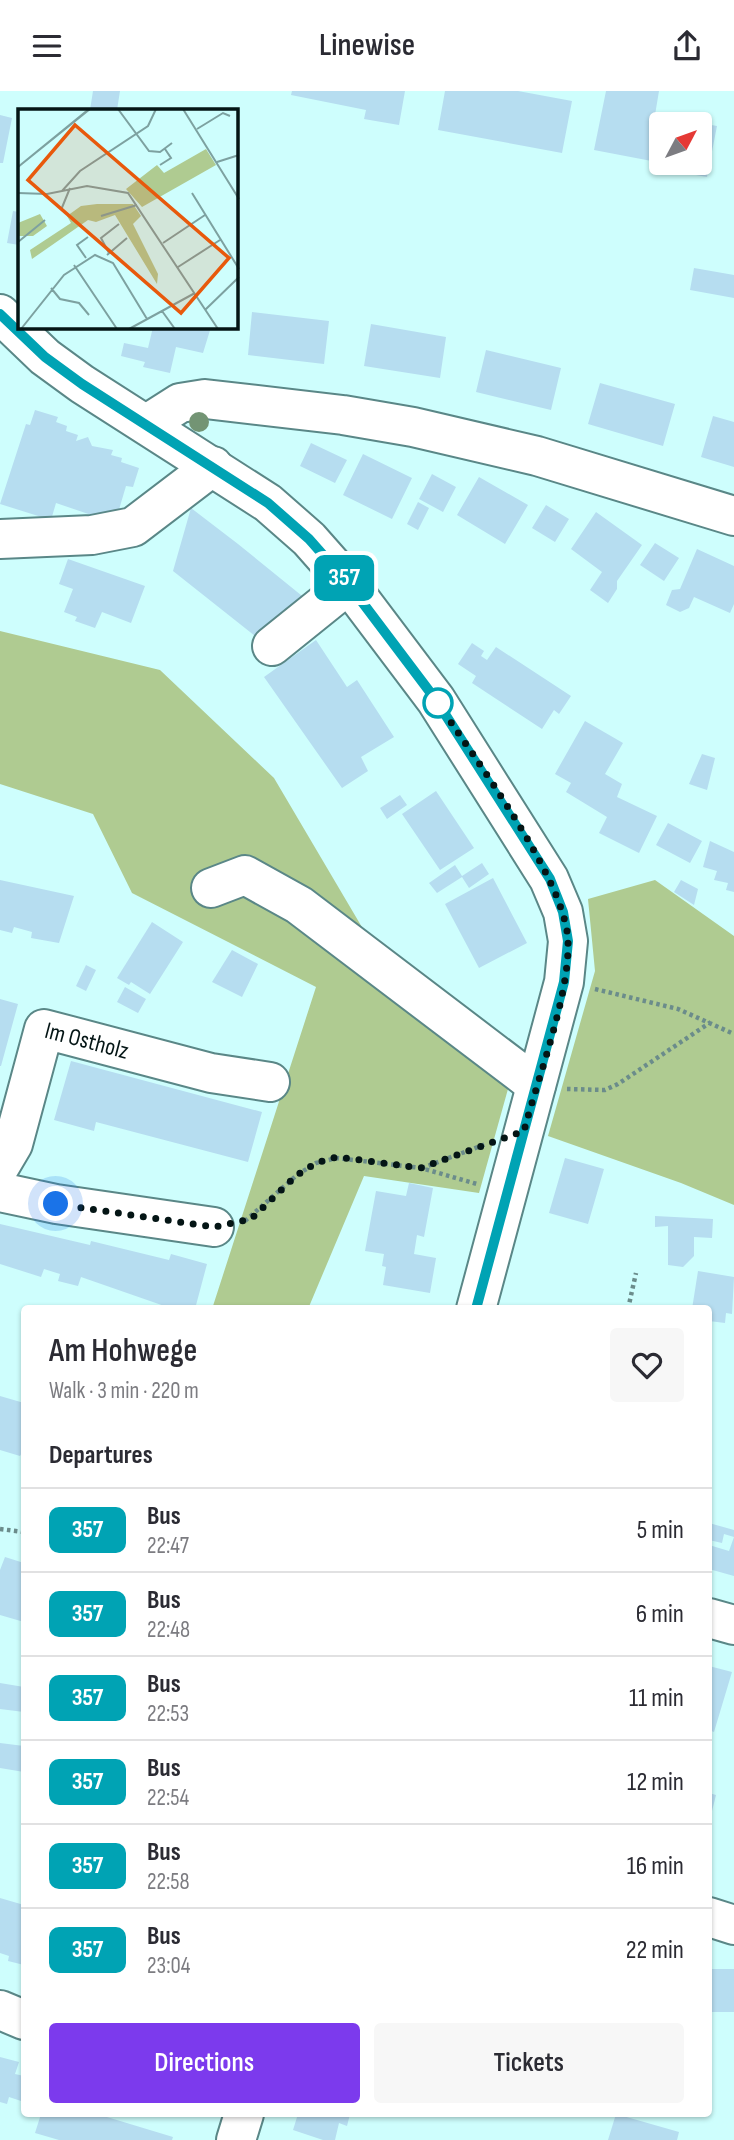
<!DOCTYPE html>
<meta charset="utf-8">
<style>
:root{--surface:#fff;--page:#f7f7f7;--text:#2b2b33;--muted:#7c7c81;--line:#e1e1e2;--accent:#7c3aed}
body{margin:0;font-family:"Sofia Sans Condensed",sans-serif;background:var(--page);color:var(--text);height:100vh;display:flex;flex-direction:column;font-size:26px;white-space:nowrap}
*{box-sizing:border-box;margin:0}
p{font-size:23px;color:var(--muted)}
.icon{flex:none;width:38px;height:38px;fill:none;stroke:currentColor;stroke-width:2;stroke-linecap:round;stroke-linejoin:round}
.map{position:relative;flex:1;overflow:hidden}
.details{position:absolute;left:21px;top:1214px;width:691px;height:812px;display:flex;flex-direction:column;background:var(--surface);border-radius:7px;box-shadow:0 2px 5px #0004}
.details>*{flex:none}
.badge{padding:0 14px;border-radius:10px;font-size:24px;line-height:46px}
.needle{width:46px;rotate:49deg}
.buttons{position:absolute;left:649px;top:21px;display:grid;gap:14px}
.buttons a{display:grid;place-items:center;width:63px;height:63px;border-radius:7px;background:var(--surface);box-shadow:0 2px 5px #0004;font-size:35px}
.you{position:absolute;width:35px;height:35px;margin:-18px;border:5px solid #fff;border-radius:50%;background:#1a73e8;box-shadow:0 0 0 10px #1a73e833}
.map>.badge{position:absolute;translate:-50% -50%;box-shadow:0 0 0 4px #fff}
h2{padding:0 28px;font-size:26px;line-height:63px}
.round{display:grid;place-items:center;flex:none;width:74px;height:74px;border-radius:7px;background:var(--page)}
.head{display:flex;align-items:center;justify-content:space-between;height:119px;padding:0 28px}
h1{font-size:33px;font-weight:600;line-height:52px}
.primary-button{display:flex;gap:14px;margin-top:auto;padding:14px 28px}
.primary-button a{flex:1;height:80px;border-radius:7px;background:var(--accent);color:#fff;font-size:28px;font-weight:600;line-height:80px;text-align:center}
.primary-button a+a{background:var(--page);color:var(--text)}
ul{padding:0;list-style:none}
li{display:flex;align-items:center;gap:21px;height:84px;padding:0 28px;border-top:2px solid var(--line)}
li div{flex:1}
li b{display:block;font-size:26px}
li em{font-style:normal}
li .badge{min-width:77px;font-weight:700;text-align:center}
header{display:flex;justify-content:space-between;align-items:center;height:91px;padding:0 28px;background:var(--surface);font-size:32px;font-weight:600}
.map>svg:first-child{display:block}
</style>
<header><svg class="icon" aria-label="menu" viewBox="0 0 24 24"><path d="M4 6h16M4 12h16M4 18h16"/></svg>Linewise<svg class="icon" aria-label="share" viewBox="0 0 24 24"><path d="M12 15V3M7 8l5-5 5 5M5 13v7h14v-7"/></svg></header>
<div class="map">
<svg width="734" height="2049" viewBox="0 0 734 2049">
<rect width="100%" height="100%" fill="#cefefd"/>
<path fill="#afcb91" d="M0,540L160,579L274,687L366,843L518,962L479,1102L364,1085L308,1218H212L316,896L132,802L93,723L0,693Z
M655,789L734,845V1114L681,1092L548,1045L595,880L588,808Z"/>
<path fill="#b6ddf0" d="M93,0H120L117,19H90Z
M292,0H405L399,34L364,28L366,19L291,4Z
M445,0H518L572,10L562,62L438,39Z
M606,0H659L655,24L699,33H662V72L594,59Z
M0,24L12,27L3,72H0Z
M700,32L717,35L707,86L668,79L669,72H700Z
M13,120L19,121V154L7,152Z
M694,177L734,184V207L690,199Z
M252,221L329,230L324,273L248,264Z
M371,233L446,246L440,287L364,275Z
M153,236H211L203,262L176,256L170,282L143,276L145,271L121,265L124,252L148,257Z
M486,259L561,277L551,319L476,301Z
M600,292L675,313L663,355L588,333Z
M35,319L58,326L56,331L67,335L66,340L78,344L76,350L88,346L92,355L113,359L111,364L122,367L121,371L139,377L133,396L126,395L115,432L56,412L51,429L0,413L26,333L30,334Z
M713,325L734,331V376L701,366Z
M311,352L347,369L335,392L300,375Z
M363,363L412,387L392,428L343,404Z
M432,383L456,396L443,421L419,408Z
M479,386L528,414L505,453L457,424Z
M418,411L429,417L418,439L407,433Z
M546,414L569,428L555,451L532,437Z
M191,417L238,453L312,513L264,552L173,480Z
M596,421L642,454L617,490V498L608,512L590,499L602,481L571,458Z
M655,452L679,467L664,490L640,474Z
M697,458L734,475V513L730,522L694,506L689,517L680,521L666,514L672,499L680,498Z
M68,468L145,495L131,532L102,521L95,537L75,530L77,526L64,521L73,498L59,493Z
M316,549L347,596L357,589L394,646L361,666L368,680L342,697L264,586Z
M472,552L484,560L481,565L487,569L496,556L571,605L559,623L554,619L542,638L472,592L476,585L458,573Z
M585,630L623,652L605,683L622,693L617,706L657,725L639,762L599,742L607,726L566,701L571,692L555,683Z
M702,663L715,667L707,699L689,693Z
M436,700L474,757L440,779L402,723Z
M400,704L407,714L387,728L380,717Z
M668,732L702,750L690,772L656,754Z
M710,750L734,761V801L726,799L728,792L714,789L717,780L703,776Z
M482,772L489,783L469,797L462,786L437,802L429,792L455,774L462,785Z
M493,787L527,852L479,877L445,813Z
M0,789L74,805L59,852L31,847L32,841L14,836L12,842L0,839Z
M681,789L698,798L694,814L674,801Z
M152,831L183,851L150,903L131,891L129,894L117,887Z
M232,859L258,873L242,906L212,891Z
M86,874L96,879L86,900L76,895Z
M125,896L146,908L138,922L117,911Z
M0,908L18,913L1,975H0Z
M71,970L262,1021L248,1071L96,1031L94,1040L54,1029Z
M565,1067L604,1078L588,1133L549,1122Z
M409,1092L433,1097L424,1146L417,1144L414,1163L436,1167L430,1202L383,1194L386,1176L382,1175L384,1163L365,1160L376,1100L406,1105Z
M655,1125L713,1128L712,1147L694,1146V1165L683,1176L668,1174V1135L655,1136Z
M0,1133L90,1154L91,1150L169,1169L171,1163L207,1173L195,1218H173L81,1186L78,1195L58,1190L60,1183L44,1178L41,1186L0,1173Z
M698,1180L734,1186L732,1223L726,1222L725,1232L709,1230V1218H692Z
M0,1305L24,1312V1358L20,1365L0,1359Z
M709,1432L734,1439V1485L709,1478V1454L729,1460L734,1446L724,1443L722,1452L709,1449Z
M5,1466L24,1472V1531L0,1524V1479Z
M709,1575L732,1581L714,1641L709,1639Z
M0,1592L24,1596V1621L0,1618Z
M0,1652L24,1655V1681L0,1677Z
M709,1702L716,1704L710,1728H709Z
M0,1807L24,1814V1874L8,1870L9,1865L0,1862Z
M709,1878H734V1921H709Z
M0,1966L19,1971L15,1983L24,1985L21,2010L9,2006L7,2013L0,2011Z
M41,2023H97L173,2046L172,2049H59L35,2042Z
M298,2023H350L347,2035L339,2032L335,2049H323L293,2039Z
M616,2023L679,2041L677,2049H608Z"/>
<g fill="none" stroke-linecap="round" stroke-linejoin="round">
<g stroke="#5a8787" stroke-width="42">
<g id="minor">
<path d="M0,223L45,266L82,293L268,412L309,448L347,491L436,609L549,788L563,821L568,850L564,891L476,1218"/>
<path d="M147,333L180,312L205,308L343,324L413,336L537,365L734,425"/>
<path d="M0,448L92,444L133,436L213,375"/>
<path d="M272,555L349,493"/>
<path d="M211,797L245,784L299,814L536,994"/>
<path id="s1" d="M0,1075L13,1053L44,938L211,982L270,991"/>
<path d="M0,1101L56,1113L214,1136"/>
<path d="M709,1527L734,1534"/>
<path d="M709,1826L734,1834"/>
<path d="M0,1919L24,1929"/>
<path d="M236,2049L244,2023"/>
</g>
</g>
<path stroke="#6b8c8b" stroke-width="4.5" stroke-dasharray="3.5 3.5" stroke-linecap="butt" d="M595,898L678,918L734,943
M567,998L605,999L618,993L711,931
M422,1077L486,1053
M245,1130L297,1084L316,1072L337,1067L421,1077L477,1093
M628,1218L636,1182
M0,1438L24,1441"/>
<use href="#minor" stroke="#fff" stroke-width="38"/>
</g>
<circle fill="#739474" cx="199" cy="331" r="10"/>
<g fill="none" stroke-linecap="round" stroke-linejoin="round">
<g stroke="#fff" stroke-width="16">
<path id="line" d="M0,223L45,266L82,293L268,412L309,448L347,491L436,609L550,788L563,821L568,850L564,891L476,1218"/>
</g>
<use href="#line" stroke="#00a3b4" stroke-width="10"/>
<path stroke="#041515" stroke-width="7" stroke-dasharray="0 12.6" d="M56,1113L214,1136L251,1128L297,1084L316,1072L337,1066L421,1077L524,1040C538,986 570,904 568,849C565,787 472,664 436,609L438,612"/>
</g>
<circle fill="#fff" stroke="#00a3b4" stroke-width="3.5" cx="438" cy="612" r="14"/>
<g text-anchor="middle" dominant-baseline="central" stroke-width="5" stroke-linejoin="round" paint-order="stroke">
<g font-size="24" fill="#041515" stroke="#cefefd">
<text stroke="none"><textPath href="#s1" startOffset="189">Im Ostholz</textPath></text>
</g>
</g>
<g transform="translate(18 18)">
<rect width="220" height="220" fill="#cefefd"/>
<path d="M188,40L198,56L124,98L108,80L139,56L146,64ZM79,95H115L123,107L115,115L140,165L139,175L97,106L78,113L70,111L14,150L12,141L53,114L49,107L63,97ZM22,105L29,117L15,127H0V114Z" fill="#afcb91"/>
<path fill="none" stroke="#7da1a0" stroke-width="2" d="M100,0L131,42L142,43L154,34M165,0L221,90M179,20L205,4L212,7M199,53L221,46M142,56L153,49L147,40M0,58L71,0M0,58L72,0M44,82L62,62L130,17L138,0M0,84L29,85L69,77L110,84L200,220M174,84L221,160M43,101L52,79M83,107L119,96M0,133L27,111M145,134L187,106M91,144L83,129L101,115M89,146L109,129M68,149L59,136L70,128M56,156L99,220M160,158L202,131M33,179L42,190L61,194L71,206M187,201L221,168M144,202L157,220M3,220L46,166L77,146L95,154L129,210M111,220L177,184"/>
<path fill="#e8590c" fill-opacity="0.15" stroke="#e8590c" stroke-width="3.5" d="M57,16L211,149L163,204L10,71Z"/>
<rect width="220" height="220" fill="none" stroke="#041515" stroke-width="3.5"/>
</g>
</svg>
<div class="buttons">
<a><svg class="needle" viewBox="-14 -14 28 28"><path d="M0-13l5 13h-10z" fill="#e53935"/><path d="M0 13l5-13h-10z" fill="#7c7c81"/></svg></a>
</div>
<div class="you" style="left:56px;top:1113px"></div>
<b class="badge" style="left:344px;top:487px;background:#00a3b4;color:#fff">357</b>
<section class="details">
<div class="head"><div><h1>Am Hohwege</h1><p>Walk · 3 min · 220 m</p></div><a class="round"><svg class="icon" aria-label="heart" viewBox="0 0 24 24"><path d="M12 20l-8-8c-3-5 5-10 8-4 3-6 11-1 8 4z"/></svg></a></div>
<h2>Departures</h2>
<ul>
<li><span class="badge" style="background:#00a3b4;color:#fff">357</span><div><b>Bus</b><p>22:47</p></div><em>5 min</em></li>
<li><span class="badge" style="background:#00a3b4;color:#fff">357</span><div><b>Bus</b><p>22:48</p></div><em>6 min</em></li>
<li><span class="badge" style="background:#00a3b4;color:#fff">357</span><div><b>Bus</b><p>22:53</p></div><em>11 min</em></li>
<li><span class="badge" style="background:#00a3b4;color:#fff">357</span><div><b>Bus</b><p>22:54</p></div><em>12 min</em></li>
<li><span class="badge" style="background:#00a3b4;color:#fff">357</span><div><b>Bus</b><p>22:58</p></div><em>16 min</em></li>
<li><span class="badge" style="background:#00a3b4;color:#fff">357</span><div><b>Bus</b><p>23:04</p></div><em>22 min</em></li>
</ul>
<div class="primary-button"><a>Directions</a><a>Tickets</a></div>
</section>
</div>
